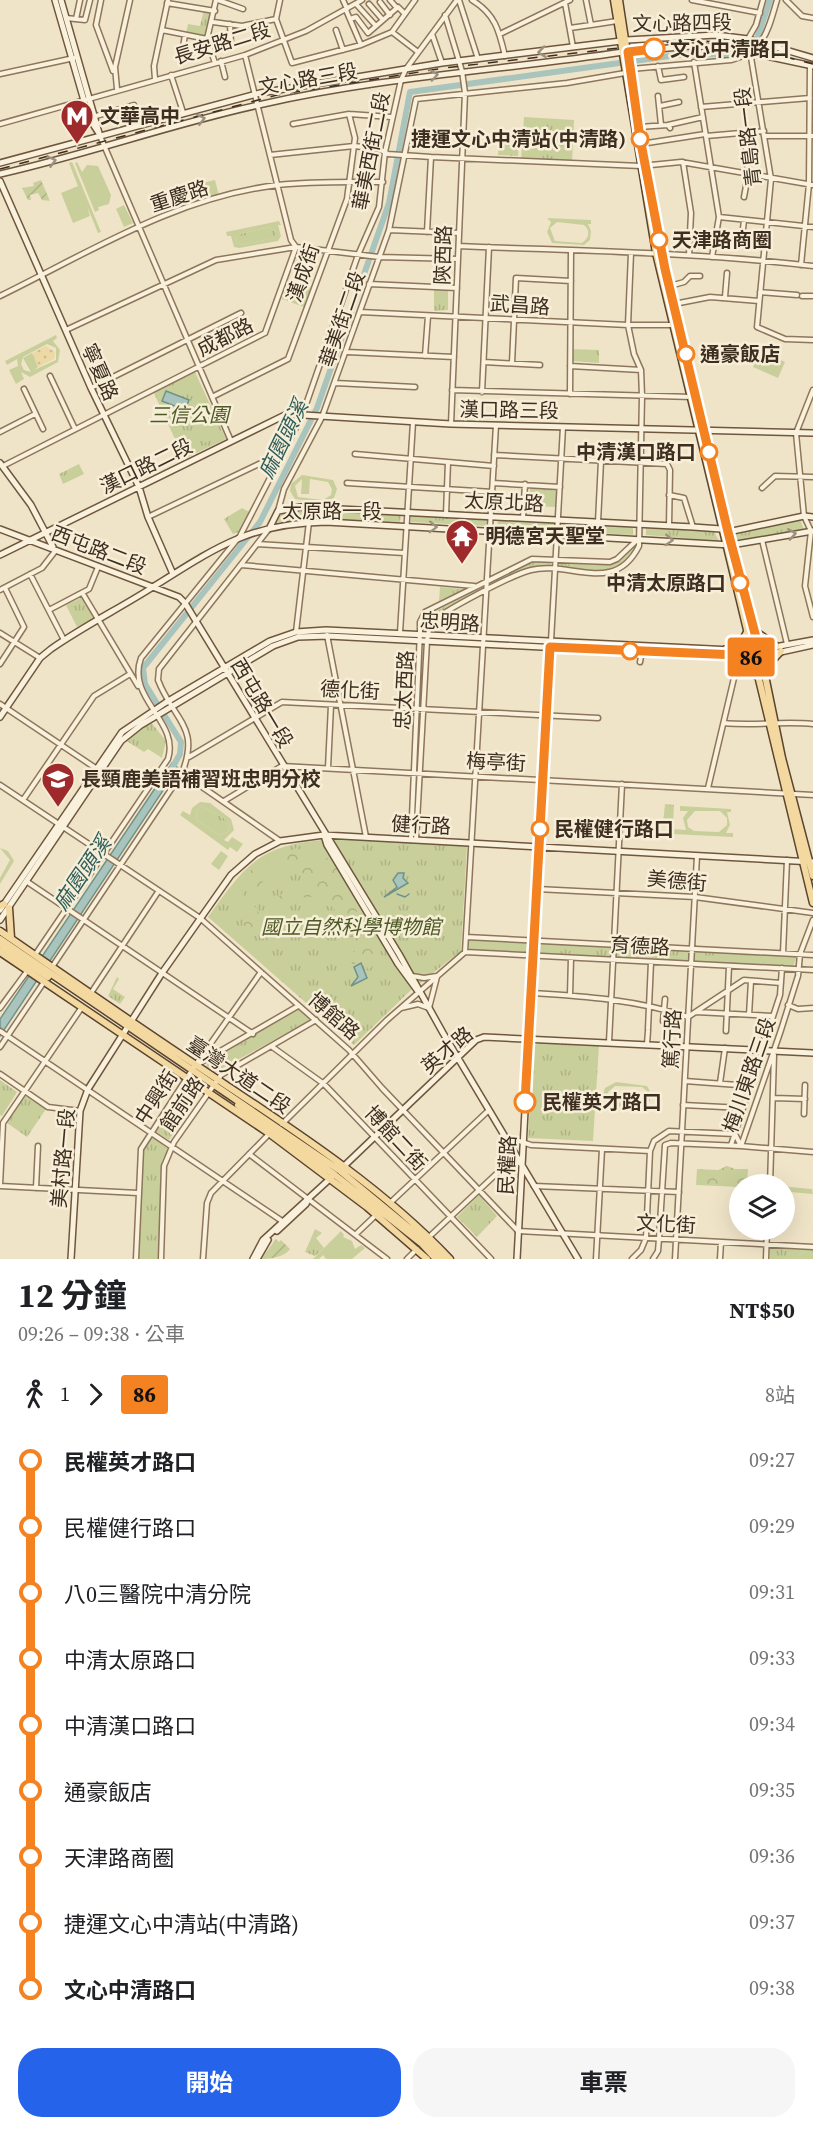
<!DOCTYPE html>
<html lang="zh-TW">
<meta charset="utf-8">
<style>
:root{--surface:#fff;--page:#f6f6f6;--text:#202124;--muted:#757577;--accent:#2563eb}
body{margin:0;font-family:"Source Serif 4","Noto Sans TC",serif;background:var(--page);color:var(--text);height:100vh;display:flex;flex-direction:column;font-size:22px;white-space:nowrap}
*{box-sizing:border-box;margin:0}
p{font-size:20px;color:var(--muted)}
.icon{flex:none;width:33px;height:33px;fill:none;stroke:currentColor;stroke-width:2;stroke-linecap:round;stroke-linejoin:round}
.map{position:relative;height:1259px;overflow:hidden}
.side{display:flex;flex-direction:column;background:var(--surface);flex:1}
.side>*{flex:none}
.badge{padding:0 12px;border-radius:4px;font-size:21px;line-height:39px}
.tools{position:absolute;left:729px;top:1174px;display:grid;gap:12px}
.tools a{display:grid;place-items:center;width:66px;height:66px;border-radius:50%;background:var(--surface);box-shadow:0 6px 24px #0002;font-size:30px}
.map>.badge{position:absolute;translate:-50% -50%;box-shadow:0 0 0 3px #fff}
.legs{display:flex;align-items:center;gap:9px;height:66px;padding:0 18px;font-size:20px}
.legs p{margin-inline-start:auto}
.overview{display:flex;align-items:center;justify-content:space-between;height:102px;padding:0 18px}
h1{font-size:33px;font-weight:700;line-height:45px}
.primary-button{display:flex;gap:12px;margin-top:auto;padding:12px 18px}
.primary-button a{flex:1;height:69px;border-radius:24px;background:var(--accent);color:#fff;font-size:24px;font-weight:700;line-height:69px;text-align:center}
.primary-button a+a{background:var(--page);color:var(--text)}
ul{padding:0 18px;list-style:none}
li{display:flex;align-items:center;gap:21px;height:66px;font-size:22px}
li i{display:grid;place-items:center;width:9px;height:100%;margin:0 8px;background:currentColor}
li i::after{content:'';width:15px;height:15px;margin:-8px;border:4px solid;border-radius:50%;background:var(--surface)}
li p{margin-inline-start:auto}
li:first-child i{background:linear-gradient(#0000 50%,currentColor 0)}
li:last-child i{background:linear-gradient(currentColor 50%,#0000 0)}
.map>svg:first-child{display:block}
</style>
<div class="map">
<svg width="813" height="1259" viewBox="0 0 813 1259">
<defs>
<pattern id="grass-tufts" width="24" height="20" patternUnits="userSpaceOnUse" patternTransform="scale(1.5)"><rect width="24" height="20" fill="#c9cf9b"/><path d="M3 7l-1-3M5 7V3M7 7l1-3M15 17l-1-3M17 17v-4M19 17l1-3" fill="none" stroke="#aeb285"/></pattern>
<pattern id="forest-crowns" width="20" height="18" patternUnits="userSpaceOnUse" patternTransform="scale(1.5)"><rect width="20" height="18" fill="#c9cf9b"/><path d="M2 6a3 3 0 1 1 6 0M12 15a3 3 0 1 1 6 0" fill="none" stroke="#aeb285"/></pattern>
<pattern id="sand-dots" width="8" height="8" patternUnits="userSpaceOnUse" patternTransform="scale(1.5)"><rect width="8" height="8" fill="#ecd9a5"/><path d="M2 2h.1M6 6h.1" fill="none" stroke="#cbbb8e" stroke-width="1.8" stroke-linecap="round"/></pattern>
<pattern id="garden-furrows" width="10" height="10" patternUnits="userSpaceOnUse" patternTransform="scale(1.5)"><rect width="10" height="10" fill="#c9cf9b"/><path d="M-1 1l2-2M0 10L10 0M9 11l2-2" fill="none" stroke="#aeb285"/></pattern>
</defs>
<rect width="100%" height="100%" fill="#f0e4c8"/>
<path fill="url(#grass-tufts)" d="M204,10L214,12L207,38L186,34L188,24L200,26Z
M524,117L574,120L572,163L521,160Z
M499,140L519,141L518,156L498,155Z
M215,180L219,196L197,201L193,185Z
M270,227L276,232L275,238L241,245L235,240L239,234Z
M289,279L311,287L304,307L282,299Z
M448,289V310L434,311V290Z
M571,349L599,350V363L571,361Z
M195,372L226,439L184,459L153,391Z
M79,464L84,474L63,484L59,474Z
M533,487L556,489L558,491L557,507L529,506L530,489Z
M242,508L251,513L239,532L233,534L224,519Z
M298,511L401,515L400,522L330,519L277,522L281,514Z
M411,514L487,518V526L411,522Z
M800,519L804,530L736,543L734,535Z
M498,520L555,521L554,532L497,529Z
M564,523L633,527V535L564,531Z
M646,528L713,530L719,541L646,535Z
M633,545L636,546C626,579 585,569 558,568L559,563L614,564L630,551Z
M534,561L551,562L550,567C528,567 513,576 494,586L490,582Z
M485,585L484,590L433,617L426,630L422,629L429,615Z
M440,587L463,589V590L439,601Z
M83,597L94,619L77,627L66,605Z
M151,722L166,741L162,758L148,749L144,752L125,740Z
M665,804L674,805L673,824L663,823Z
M202,806L227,820L230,826L228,832L219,835L197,820L196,811Z
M334,839L467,846L461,951L410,991L354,1045L208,917C248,861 261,844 334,839Z
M469,939L527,942L526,953L469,951Z
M536,942L612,946L611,959L535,955Z
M615,946L690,950L689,963L614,959Z
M693,950L797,956L793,967L692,963Z
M117,977L119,979L113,989L125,997L120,1004L108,996Z
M299,1009L310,1020L214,1073L206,1069L207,1062Z
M539,1043L599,1046L593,1141L528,1138L533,1046Z
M0,1080L17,1092L2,1116L0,1115Z
M188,1081L201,1092L169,1140L155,1131L156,1127Z
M25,1096L46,1109L27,1137L7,1123Z
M150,1137H154L168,1149L162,1161L158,1259H137L142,1153Z
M479,1195L497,1216L477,1237L457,1217Z
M315,1229L322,1233L316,1238L324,1248L315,1256L305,1252Z
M770,1248L813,1250V1259H770Z"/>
<path fill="url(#forest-crowns)" d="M297,848L317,861L331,857L354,898L357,912L338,917L333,906L330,907L327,900L320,895L305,898L297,892L286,894L278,903L280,915L265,923L272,937L267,941L241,919L242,917L252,916L251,907H256L261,918L273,912V903L284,891L311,890V884L287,864L272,868L259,887H242L243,898L232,897C249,863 264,860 297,848Z
M361,920L369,931L368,937L371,938L384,960L375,965L369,950L364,953L372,967L368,969L347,931Z
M346,939L359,961L353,965L339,946Z
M727,1166L735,1169H748L747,1185H740L739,1187L696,1185L697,1169L718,1170Z"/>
<path fill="url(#sand-dots)" d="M46,346L55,352L54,359L38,367L32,353Z"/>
<path fill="url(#garden-furrows)" d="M41,180L50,201L42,200L38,193L30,195L31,200H28L22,188L34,186L33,183Z
M276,1239L279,1242L281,1240L290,1249C285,1257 270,1259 261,1259Z"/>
<path fill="#c9cf9b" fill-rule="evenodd" d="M72,162L101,232L98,233L87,206L90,216L73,223L61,193L78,186L69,163Z
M77,162L82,172L87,165L98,166L111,195L109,204L98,207L99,210L95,212L75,163Z
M124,205L133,223L124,227L116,209Z
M547,218L591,220V224H588L591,231L590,240L584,245L552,243L547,232L551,222ZM557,222L584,225C591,231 589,238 582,243L555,241L550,228Z
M279,221L281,225H278L281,236L278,241L239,248L234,247L231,236H227L226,232ZM270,227L276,232L274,238L241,245L235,240L239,234Z
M56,335L57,338L53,341L60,350L58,362L30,377L21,372L24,379L16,384L9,370L18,366L17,359L7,365L5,361ZM47,344L56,348V360L34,370L38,367L32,353L23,358L31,372L24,370L21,364L23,357Z
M761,351L785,362L778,378L753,367Z
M212,415L221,436L204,443L195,423Z
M302,475L333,480L337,489L334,498L323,503L295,499L290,491L291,484ZM302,479L301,494H309L310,479L328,482L332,489L331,495L323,500L298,497L295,486Z
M200,802L210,803L231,819L234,830L224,840L228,842L232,837L243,844L237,852L230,847L228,850L180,815L183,811L190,815L192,808ZM202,806L227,820L230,826L228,832L219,835L197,820L196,811Z
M680,806L731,809V812H727L730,825L726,833H733V837L672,834V829L686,830L683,818L688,811H680ZM695,811H720L727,818V825L719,832L694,831L688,827L687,820Z
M0,848L8,851L14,861L0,884V878L10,860Z
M221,851L228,856L219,870L211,864Z
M616,1082L647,1086L652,1095L648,1105L658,1106V1109L600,1106V1103H606L603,1095L605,1088ZM615,1086L642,1087L647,1091V1099L640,1105L612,1102L608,1092Z
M789,1187L812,1189L813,1194L790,1192L785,1195V1189Z
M341,1231L344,1235L343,1237L352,1241L355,1249L361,1245L365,1248L352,1259H326L323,1255L319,1259H313Z"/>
<path fill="#a9c4bc" stroke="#6f938a" stroke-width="1.5" d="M166,391L189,400L185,410L162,401Z
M172,763L178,768L0,1036V1019Z
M398,873H404L403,878L408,883L384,897L397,887L393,880Z
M361,963L367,978L351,986L358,977L354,967Z"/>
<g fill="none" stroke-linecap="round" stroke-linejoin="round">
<path stroke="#6f938a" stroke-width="1.5" d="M397,894L405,897L409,894"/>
<path stroke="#a9c4bc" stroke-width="6" d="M757,39L770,0
M171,770L180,754L181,742L145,684L143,668L260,522L317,408L389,203L410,92L677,55L728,54"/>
<g stroke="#8d765c" stroke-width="7">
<path id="street" d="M101,0L96,25L113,71
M218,0L243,9
M280,0L276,19L292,63L361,45L392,32
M343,0L347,9
M390,0L397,8
M459,0L478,59
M472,0C495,14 499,30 505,56
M692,0L760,13
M763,0L756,25L748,39L771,179L757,327L785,339L813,340
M786,0L802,16L813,18
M380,2L390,15
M167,3L215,11
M565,3L573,47
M356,4L376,26
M369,4L383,20
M346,10L361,45
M445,15L462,71L465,93L451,424
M66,18L85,20L90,0
M76,19L80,0
M350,19L356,17L368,33L398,7L405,14
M213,22L242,26L276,19
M230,24L231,44
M591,25L617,21
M570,28L591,25L586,0
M162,30L207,39
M336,30L343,50
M392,32L415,0
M392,32L418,52
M432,34L442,63
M500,34L570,0
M245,55L291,240L296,247
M181,59L185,35
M221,61L225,77
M694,62L719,217L712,257
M215,63L207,39L216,0
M658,66L661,80L684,77
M631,69L731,60C765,51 768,30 777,0
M0,74L74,58
M171,75L183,112
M155,79L154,66L168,0
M117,89L115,67L130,0
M658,96L661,125
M660,106L679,102
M701,107L810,98
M96,116L134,105
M0,124L245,55L306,31L362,0
M293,124L349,114L391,117
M668,125L703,117
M639,127L668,125L670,128
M100,136L231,441
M706,136L764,131
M765,136H813
M745,140L748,164L746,175
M641,144L705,134
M270,155L354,146L379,149L388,154L431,157L641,166L681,162L813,185
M683,162L691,213L689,255
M744,197L748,175
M719,217L813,227
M389,230L459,233
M427,232L431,157
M729,236L751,239
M742,238L744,220
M459,246C577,251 696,252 813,266
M801,265L809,184L810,66
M369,284L457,288
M670,286L684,282L690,276H700
M760,292L797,295
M0,296C90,252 176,197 278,185C312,181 348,182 383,182
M802,296H813
M725,297L727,273
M674,304L710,297L759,301
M360,312L628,325H674
M66,330L216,260L296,247L379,257L458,259
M347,352L454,357
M425,356L428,316
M484,362L540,365
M512,363L516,278L571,281
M570,366L641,370
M50,376L75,429
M335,383L415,387
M91,388L241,313
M24,389L43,429
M452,390L692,397
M813,390L796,433L804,516L811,531L805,586L813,617
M482,392L489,247
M570,394L571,251
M212,397L288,359L347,199L355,138L349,114
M0,432L35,414
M355,454L494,466
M494,455L667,464L670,470L669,526
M3,466L265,333L296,247
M347,483L493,492
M493,483L560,487
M762,488L775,476L813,477
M669,495L684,498L693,527
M278,511L284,489L322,417L389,230L416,99L567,83L625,73
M446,515L448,462
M148,517L261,463L274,469
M523,518L525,484
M598,522L601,461
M762,540L787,644
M257,544L404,553
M241,565L474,586
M30,574L64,640
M0,590L42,568L56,550
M83,594L138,686
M49,610L89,589L98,567
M296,632L309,522
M0,633L40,658
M400,633L413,422
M327,635L366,837
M551,641L563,427
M640,662L642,651
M0,664L24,627L5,588
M0,704L97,769
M724,723C754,726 783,721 813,724
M189,757L282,702L598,718
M328,768L331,705
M182,773L280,841
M0,785L200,918L349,1050L382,1088L518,1231L813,1247
M708,788L734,678
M23,800L94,696L130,674
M224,801L282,766L813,795
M411,840L420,631V622L425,612L532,559L610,562L617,559L636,541
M416,840L427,641L430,624C440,612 514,574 531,570C569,560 614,596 639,546L642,396L641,370L634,354L628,325L631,253
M26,881L253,1034
M537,889L695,897L813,913
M466,937L813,955
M465,952L813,970
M783,953L787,860
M35,955L168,759C180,721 126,699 141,658L240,536L302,416L358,255L379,207L385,152L401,80L406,69L457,0
M52,967L182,773C199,729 178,723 161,687L158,680L159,669L268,530
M412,976L424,978L437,976
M91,993L158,892
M532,993C583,996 639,1000 688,1017L744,980L781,983
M570,995L571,958
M788,1005L798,1009L813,1008
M0,1008L28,970
M401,1008L418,1004L429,1008L437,977
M696,1012L773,1016
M749,1015L751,981
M663,1021L665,999
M648,1029L651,962
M0,1031L282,1221
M726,1031L729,966
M765,1039L763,1033L767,1016
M609,1042L622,784
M647,1044L648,1031
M271,1046L324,1084L491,1259
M0,1047L44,982
M198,1064L298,1006
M0,1074L48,1107L80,1111
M685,1081L751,1086
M720,1083L725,1048
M774,1098L805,1099
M683,1105L743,1108
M804,1114L805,1085
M282,1124L387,1020L465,952L496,425
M735,1134L741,1146L813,1152
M509,1144L519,1141L531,1145L650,1151
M731,1145L780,995L782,968
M249,1154L387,1259
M0,1185L3,1123L82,1007
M770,1185L774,1055
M0,1186L138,1193
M534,1186L679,1192
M36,1188L38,1146
M390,1203L489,1110
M356,1234L376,1215
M429,1237L509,1162L521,1163
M136,1259L141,1149L192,1070L261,972
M161,1259L164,1166L174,1142L221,1075L316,1020
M203,1259L207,1203L211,1193L269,1134
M407,1259L417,1249
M596,1259L602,1149
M632,1259L641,1250L646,1238L650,1151L654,1141L669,1131L735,1134
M653,1259L658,1251L659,1239L665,1145L671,1143L741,1146L781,1030L798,976L800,954L813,920
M675,1259L697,856
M720,1259L721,1242
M766,1259L767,1230"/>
</g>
<g stroke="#6f573f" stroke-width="8">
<path id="secondary" d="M55,0L89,118L100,135
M61,0L99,133
M627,40L716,35L748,39L813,58
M628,52L689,46L723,47L813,66
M0,163L260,93L442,63L621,41
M0,174C89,154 174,123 263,104C382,77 503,70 623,52
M0,181L91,388L139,487L148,517L173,574
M0,463L31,505L53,547
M270,527L278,511L301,507L693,527L721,529L728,532L804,516L813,517
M0,529L179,597L185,603L399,954L443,1033L578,1259
M0,555L287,414L451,424L813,433
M0,717L40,658L51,649C84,626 120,608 153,587C215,548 250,523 326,522L731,545L813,531
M324,835L327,845L398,964L417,990
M0,910L122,732L165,703L270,641L296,632L326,630L752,651L813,640
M0,920L121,741L141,725L273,646L298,637L328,636L754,658L813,645
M342,1168L476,1040L484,1037L813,1053
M277,1231L306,1204L309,1198
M71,1259L80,1111L88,1089L162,973L231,875L255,854L280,841L324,835L813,862
M253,1259L263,1240L333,1176
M257,1259L268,1240
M517,1259L550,647"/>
</g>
<g stroke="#5b4430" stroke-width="9">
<path id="primary" d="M614,0L656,253L813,903
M619,0L640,138L662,253L728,532L761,656L782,758L813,876
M755,631L776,646
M726,649C738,648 742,642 747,632
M732,656L759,678
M765,675L771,662L781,651
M0,906L4,904
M9,908L11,938
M0,931C65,976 130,1021 196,1065C284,1124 377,1182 450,1259
M0,939L339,1170L424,1240L443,1259
M0,945L48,977
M0,952L270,1134L367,1207L427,1259
M238,1105L335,1175L422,1244L436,1259"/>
</g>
<use href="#street" stroke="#faf1dc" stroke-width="4"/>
<use href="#secondary" stroke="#faf1dc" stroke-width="5"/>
<use href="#primary" stroke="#f3d9a0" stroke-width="6"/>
<path stroke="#3d2e20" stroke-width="1.5" stroke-dasharray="10 10" stroke-linecap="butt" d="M0,169L277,95L444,68L689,40L730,43L813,64"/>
</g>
<defs><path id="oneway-chevron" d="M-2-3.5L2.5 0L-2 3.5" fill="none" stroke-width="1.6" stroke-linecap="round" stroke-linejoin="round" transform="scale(1.5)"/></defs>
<g stroke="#9c907e">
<use href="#oneway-chevron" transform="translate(542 52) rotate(173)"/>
<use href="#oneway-chevron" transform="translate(434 75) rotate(-8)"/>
<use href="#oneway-chevron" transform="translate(201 119) rotate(-14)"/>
<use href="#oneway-chevron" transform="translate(52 161) rotate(-15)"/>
<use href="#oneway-chevron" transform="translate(433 527) rotate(2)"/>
<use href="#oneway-chevron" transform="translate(792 534) rotate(-9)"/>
<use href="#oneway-chevron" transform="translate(669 540) rotate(3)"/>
</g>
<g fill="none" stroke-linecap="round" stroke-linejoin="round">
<g stroke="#fff" stroke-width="14">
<path id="line-1" d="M525,1102L550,647L761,656L728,532L665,269L640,138L628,52L654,49"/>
</g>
<use href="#line-1" stroke="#f58220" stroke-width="9"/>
</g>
<defs>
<g id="metro-pin" transform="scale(1.725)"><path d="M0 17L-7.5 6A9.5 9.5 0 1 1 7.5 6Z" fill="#9e2a2b" stroke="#f7eed8"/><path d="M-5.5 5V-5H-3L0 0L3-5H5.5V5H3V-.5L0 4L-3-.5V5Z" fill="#fff"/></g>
<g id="temple-pin" transform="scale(1.725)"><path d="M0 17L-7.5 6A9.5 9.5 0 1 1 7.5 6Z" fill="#9e2a2b" stroke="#f7eed8"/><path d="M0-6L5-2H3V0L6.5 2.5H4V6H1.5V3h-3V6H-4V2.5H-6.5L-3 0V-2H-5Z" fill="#fff"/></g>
<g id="university-pin" transform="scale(1.725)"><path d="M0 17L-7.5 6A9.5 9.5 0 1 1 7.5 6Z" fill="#9e2a2b" stroke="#f7eed8"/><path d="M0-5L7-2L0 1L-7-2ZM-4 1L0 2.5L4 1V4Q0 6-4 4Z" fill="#fff"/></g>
</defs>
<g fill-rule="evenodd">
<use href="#metro-pin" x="77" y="116"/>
<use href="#temple-pin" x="462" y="536"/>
<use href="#university-pin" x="58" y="779"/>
</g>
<g fill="#fff" stroke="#f58220" stroke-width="3">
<circle cx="654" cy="49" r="10"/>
<circle cx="640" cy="139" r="8"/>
<circle cx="659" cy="240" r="8"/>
<circle cx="686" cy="354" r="8"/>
<circle cx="709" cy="452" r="8"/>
<circle cx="740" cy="583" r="8"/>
<circle cx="630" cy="651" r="8"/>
<circle cx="540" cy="829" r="8"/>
<circle cx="525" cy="1102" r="10"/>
</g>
<g text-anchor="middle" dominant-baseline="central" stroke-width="5" stroke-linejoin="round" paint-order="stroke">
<g font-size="20" fill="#3d2e20" stroke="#f7eed8">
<text transform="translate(682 23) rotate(-1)">文心路四段</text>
<text transform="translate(222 43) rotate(-17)">長安路二段</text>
<text transform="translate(308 79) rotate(-10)">文心路三段</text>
<text transform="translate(748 137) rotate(-97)">青島路一段</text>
<text transform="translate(371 151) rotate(-79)">華美西街二段</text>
<text transform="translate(179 196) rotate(-18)">重慶路</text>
<text transform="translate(443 255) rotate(-88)">陝西路</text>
<text transform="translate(303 273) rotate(-71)">漢成街</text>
<text transform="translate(520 305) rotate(4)">武昌路</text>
<text transform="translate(342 319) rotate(-71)">華美街二段</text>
<text transform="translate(225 337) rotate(-27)">成都路</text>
<text transform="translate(100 372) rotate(66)">寧夏路</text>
<text transform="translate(509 410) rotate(1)">漢口路三段</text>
<text transform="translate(146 466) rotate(-26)">漢口路二段</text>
<text transform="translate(504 502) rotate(3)">太原北路</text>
<text x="332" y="511">太原路一段</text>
<text transform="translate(99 550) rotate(21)">西屯路二段</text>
<text transform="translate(450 622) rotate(4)">忠明路</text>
<text transform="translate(350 690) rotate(3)">德化街</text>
<text transform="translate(404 690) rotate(-87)">忠太西路</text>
<text transform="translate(262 703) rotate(59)">西屯路一段</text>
<text transform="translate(496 762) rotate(3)">梅亭街</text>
<text transform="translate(421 825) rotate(3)">健行路</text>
<text transform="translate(677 881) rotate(5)">美德街</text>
<text transform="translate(640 946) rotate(3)">育德路</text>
<text transform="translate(334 1016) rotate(41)">博館路</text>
<text transform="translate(672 1039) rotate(-87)">篤行路</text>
<text transform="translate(447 1050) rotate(-40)">英才路</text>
<text transform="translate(239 1075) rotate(34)">臺灣大道二段</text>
<text transform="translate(749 1075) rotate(-71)">梅川東路三段</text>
<text transform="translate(156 1097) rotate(-57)">中興街</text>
<text transform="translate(182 1104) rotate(-56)">館前路</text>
<text transform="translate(396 1138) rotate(47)">博館二街</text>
<text transform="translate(63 1158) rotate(-85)">美村路一段</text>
<text transform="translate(507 1165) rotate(-87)">民權路</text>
<text transform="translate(666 1224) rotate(3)">文化街</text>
</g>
<g font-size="20" font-weight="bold" fill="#3d2e20" stroke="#f7eed8" text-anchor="start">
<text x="670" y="49">文心中清路口</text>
<text x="626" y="139" text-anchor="end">捷運文心中清站(中清路)</text>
<text x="672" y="240">天津路商圈</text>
<text x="700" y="354">通豪飯店</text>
<text x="696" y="452" text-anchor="end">中清漢口路口</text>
<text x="726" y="583" text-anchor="end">中清太原路口</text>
<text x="554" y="829">民權健行路口</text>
<text x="542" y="1102">民權英才路口</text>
</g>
<g font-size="20" font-weight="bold" fill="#3d2e20" stroke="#f7eed8" text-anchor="start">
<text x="100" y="116">文華高中</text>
<text x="485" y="536">明德宮天聖堂</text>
<text x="81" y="779">長頸鹿美語補習班忠明分校</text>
</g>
<g font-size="20" font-style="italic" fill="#4d5a26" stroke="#f7eed8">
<text x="189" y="415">三信公園</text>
<text x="351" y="927">國立自然科學博物館</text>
</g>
<g font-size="21" font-style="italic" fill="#2f5d5a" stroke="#f7eed8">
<text transform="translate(283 439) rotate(-64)">麻園頭溪</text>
<text transform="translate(82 873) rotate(-56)">麻園頭溪</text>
</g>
</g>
</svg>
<div class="tools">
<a><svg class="icon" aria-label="layers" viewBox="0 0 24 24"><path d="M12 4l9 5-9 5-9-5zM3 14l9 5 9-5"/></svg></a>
</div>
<b class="badge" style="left:751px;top:657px;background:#f58220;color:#111">86</b>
</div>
<section class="side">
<div class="overview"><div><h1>12 分鐘</h1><p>09:26 – 09:38 · 公車</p></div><b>NT$50</b></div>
<div class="legs"><svg class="icon" aria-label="walk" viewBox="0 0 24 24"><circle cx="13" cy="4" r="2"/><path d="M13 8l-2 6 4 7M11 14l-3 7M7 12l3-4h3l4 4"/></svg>1<svg class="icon" aria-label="forward" viewBox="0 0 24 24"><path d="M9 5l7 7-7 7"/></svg><b class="badge" style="background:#f58220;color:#111">86</b><p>8站</p></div>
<ul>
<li><i style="color:#f58220"></i><b>民權英才路口</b><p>09:27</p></li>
<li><i style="color:#f58220"></i><span>民權健行路口</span><p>09:29</p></li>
<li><i style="color:#f58220"></i><span>八0三醫院中清分院</span><p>09:31</p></li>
<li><i style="color:#f58220"></i><span>中清太原路口</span><p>09:33</p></li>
<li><i style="color:#f58220"></i><span>中清漢口路口</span><p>09:34</p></li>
<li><i style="color:#f58220"></i><span>通豪飯店</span><p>09:35</p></li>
<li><i style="color:#f58220"></i><span>天津路商圈</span><p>09:36</p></li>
<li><i style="color:#f58220"></i><span>捷運文心中清站(中清路)</span><p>09:37</p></li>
<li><i style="color:#f58220"></i><b>文心中清路口</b><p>09:38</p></li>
</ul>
<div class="primary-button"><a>開始</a><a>車票</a></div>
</section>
